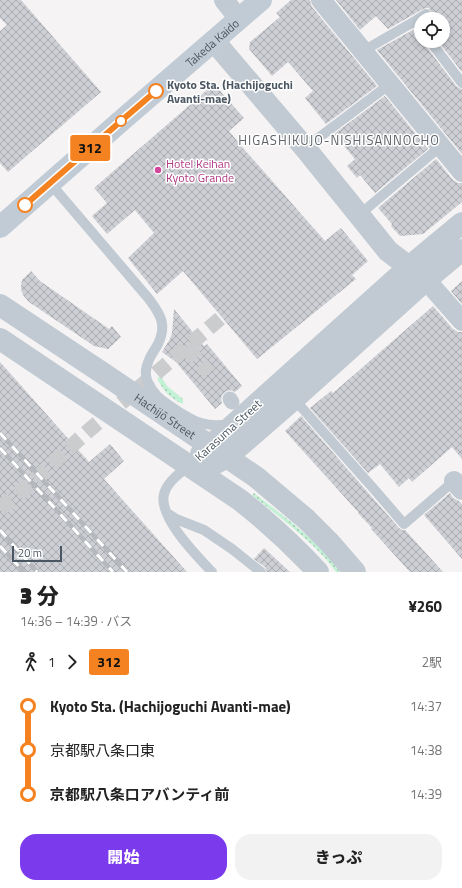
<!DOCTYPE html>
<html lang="ja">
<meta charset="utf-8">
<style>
:root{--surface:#fff;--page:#f2f2f2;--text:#222;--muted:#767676;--accent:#7c3aed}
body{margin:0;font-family:"Titillium Web","Noto Sans JP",sans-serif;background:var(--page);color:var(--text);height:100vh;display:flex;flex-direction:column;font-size:15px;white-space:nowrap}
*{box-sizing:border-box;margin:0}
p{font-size:13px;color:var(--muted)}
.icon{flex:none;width:22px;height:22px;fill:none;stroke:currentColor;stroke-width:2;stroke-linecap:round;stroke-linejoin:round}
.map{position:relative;height:572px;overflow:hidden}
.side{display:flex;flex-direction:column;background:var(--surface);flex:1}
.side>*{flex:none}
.badge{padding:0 8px;border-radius:3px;font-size:14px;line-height:26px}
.buttons{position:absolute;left:414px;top:12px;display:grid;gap:8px}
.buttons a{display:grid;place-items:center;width:36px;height:36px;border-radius:50%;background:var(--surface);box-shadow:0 2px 6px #0003;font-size:20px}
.scale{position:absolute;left:12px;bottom:10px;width:50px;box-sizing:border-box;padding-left:4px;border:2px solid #4a5661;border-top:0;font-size:11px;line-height:14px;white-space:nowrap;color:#4a5661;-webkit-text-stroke:3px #fff;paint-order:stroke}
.map>.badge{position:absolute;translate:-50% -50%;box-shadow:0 0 0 2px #fff}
.legs{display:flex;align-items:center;gap:6px;height:44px;padding:0 20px;font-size:13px}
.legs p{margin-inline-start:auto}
.overview{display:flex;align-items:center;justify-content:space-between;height:68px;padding:0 20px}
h1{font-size:22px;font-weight:800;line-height:30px}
.button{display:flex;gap:8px;margin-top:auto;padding:8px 20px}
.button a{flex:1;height:46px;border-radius:16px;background:var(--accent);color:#fff;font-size:16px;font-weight:800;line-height:46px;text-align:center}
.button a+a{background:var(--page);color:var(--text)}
ul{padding:0 20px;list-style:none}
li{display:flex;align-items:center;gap:14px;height:44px;font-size:15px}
li i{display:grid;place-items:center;width:6px;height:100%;margin:0 5px;background:currentColor}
li i::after{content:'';width:10px;height:10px;margin:-5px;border:3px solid;border-radius:50%;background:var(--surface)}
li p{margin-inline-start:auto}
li:first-child i{background:linear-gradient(#0000 50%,currentColor 0)}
li:last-child i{background:linear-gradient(currentColor 50%,#0000 0)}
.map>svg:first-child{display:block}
</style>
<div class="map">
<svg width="462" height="572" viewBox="0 0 462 572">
<defs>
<pattern id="grass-dots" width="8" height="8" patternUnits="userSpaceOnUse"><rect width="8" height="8" fill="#c3f1d5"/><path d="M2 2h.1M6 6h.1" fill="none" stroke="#a0c6b0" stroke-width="1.8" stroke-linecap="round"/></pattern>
<pattern id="building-cross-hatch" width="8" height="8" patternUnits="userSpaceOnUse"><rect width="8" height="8" fill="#cdcfd5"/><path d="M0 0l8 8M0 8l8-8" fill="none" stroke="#a8abb0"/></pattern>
</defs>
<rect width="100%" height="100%" fill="#f5f3f3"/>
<path fill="url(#grass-dots)" d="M157,377L162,378L167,386L183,399V404C171,399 161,389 157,377Z
M254,493C283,516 319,541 340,572H336C317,544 279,517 252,495Z"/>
<path fill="url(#building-cross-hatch)" d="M0,0H21L101,92L8,172L0,163V31L7,25L0,18Z
M291,0H310L312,7L377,86L326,124L305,98L313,91L288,62L272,76L249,49L250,42L280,17L276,13Z
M336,0H462V72L438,41H443V19H430L432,17V13L429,8H426L423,9L388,29L376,16L360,30Z
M413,30L418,35H421V41H424L425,45L457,87L462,89V154L377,50Z
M214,84L244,118L229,131L243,148L325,241L341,228L368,261L352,275L356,279L257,359L183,271L157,294L128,258L154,233L135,210L107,234L92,216L107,203L94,188Z
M385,96L428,149L375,193L360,175L357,178L347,166L355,159L334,134Z
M436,159L453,180L458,183H462V202L423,234L400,236L391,226L392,224L378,208Z
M31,271L40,281L109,329L112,326L121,337L108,349L94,346L29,302L23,295L21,289V286L22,280Z
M462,281V304L451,291Z
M433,306L453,329L458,332H462V459L452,447L412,482L409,478L399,487L380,464L368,473L310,408L331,391L333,393Z
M174,309L204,346L207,344L242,386L235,392L230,390L225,392L222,395L221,399L222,403L215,409L176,362L162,352L170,339L172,333Z
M0,362L89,462L110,444L124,461L104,479L187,572H0Z
M301,416L399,528L402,530H405L443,572H410L371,529L372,528L358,513H359L285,431Z
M450,493L453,498L459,501L462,504V559L424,515Z
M264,548L290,572H267L265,567L254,559Z"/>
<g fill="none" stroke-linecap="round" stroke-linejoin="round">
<path stroke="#caccce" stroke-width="15" stroke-dasharray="15 8" stroke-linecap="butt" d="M186,347L209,373
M0,509L14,498L87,432L222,317"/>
<path stroke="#c1cad2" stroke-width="10" d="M415,21L426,14
M430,41L462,83
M363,51L415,21L421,29
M305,148L390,84
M50,183L149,299C161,315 167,325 158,344C155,350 151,354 149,360C147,365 145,369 146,375C146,382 152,390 157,396C166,404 190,420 201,423C211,426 219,426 229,424
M359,215L441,146
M294,399L373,488L404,524L454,481
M188,466C179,474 167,482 164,494C158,517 197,556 212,572
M167,513L176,519L204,530L232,549L261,572"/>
<path stroke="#c1cad2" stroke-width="15" d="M230,399L232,402"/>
<path stroke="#c1cad2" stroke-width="20" d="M224,0L239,19
M321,0L462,172
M413,270L426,280L462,321
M454,481L462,490"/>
<g stroke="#c1cad2" stroke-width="22">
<path d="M214,41L305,148L388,251L409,267"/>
<path id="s1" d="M0,305L107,376L256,477L306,519L329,542L355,572"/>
<path d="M0,339L240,500C268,522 294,546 318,572"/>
<path d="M201,454L409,267L433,247L462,223"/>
<path d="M214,464L227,457L294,399L426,280L462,250"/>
</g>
<path stroke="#c1cbd6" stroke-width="22" id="s2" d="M0,227L121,121L261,0"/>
<g stroke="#b5b8bd" stroke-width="4.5">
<path id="rail" d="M0,433L127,572
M0,448L113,572
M0,530L37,572
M0,546L24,572"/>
</g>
<use href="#rail" stroke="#fff" stroke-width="3" stroke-dasharray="9" stroke-linecap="butt"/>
</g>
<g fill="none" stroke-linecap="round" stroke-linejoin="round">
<g stroke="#fff" stroke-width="9">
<path id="line-1" d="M25,205L121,121L156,91"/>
</g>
<use href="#line-1" stroke="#f58220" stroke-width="6"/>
</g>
<g fill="#fff" stroke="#f58220" stroke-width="2">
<circle cx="156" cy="91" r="7"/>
<circle cx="121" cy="121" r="5"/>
<circle cx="25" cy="205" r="7"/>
</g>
<circle fill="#d1479c" stroke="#fff" stroke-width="1.5" cx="158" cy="170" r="4"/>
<g text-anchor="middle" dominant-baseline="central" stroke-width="3" stroke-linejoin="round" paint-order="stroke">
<g font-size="12" fill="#4a5661" stroke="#fff">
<text stroke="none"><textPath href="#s2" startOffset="281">Takeda Kaido</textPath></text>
<text stroke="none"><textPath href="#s1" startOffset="199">Hachijō Street</textPath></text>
<text transform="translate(228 430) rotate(-42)">Karasuma Street</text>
</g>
<g font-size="12" font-weight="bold" fill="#4a5661" stroke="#fff" text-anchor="start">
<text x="167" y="84">Kyoto Sta. (Hachijoguchi<tspan x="167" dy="14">Avanti-mae)</tspan></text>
</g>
<g font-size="12" fill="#b23c85" stroke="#fff" text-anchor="start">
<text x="166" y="163">Hotel Keihan<tspan x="166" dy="14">Kyoto Grande</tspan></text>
</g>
<g font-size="13" letter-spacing="1" fill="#5f6368" stroke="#fff">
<text x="339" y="140">HIGASHIKUJO-NISHISANNOCHO</text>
</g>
</g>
</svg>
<div class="buttons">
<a><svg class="icon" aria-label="locate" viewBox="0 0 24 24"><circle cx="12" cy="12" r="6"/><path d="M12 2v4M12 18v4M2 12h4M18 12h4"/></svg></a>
</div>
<div class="scale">20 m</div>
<b class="badge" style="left:90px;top:148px;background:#f58220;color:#111">312</b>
</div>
<section class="side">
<div class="overview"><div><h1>3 分</h1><p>14:36 – 14:39 · バス</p></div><b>¥260</b></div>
<div class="legs"><svg class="icon" aria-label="walk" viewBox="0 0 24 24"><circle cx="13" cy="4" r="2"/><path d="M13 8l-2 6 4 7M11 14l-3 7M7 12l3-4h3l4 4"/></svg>1<svg class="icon" aria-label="forward" viewBox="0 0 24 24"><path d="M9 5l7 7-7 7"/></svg><b class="badge" style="background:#f58220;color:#111">312</b><p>2駅</p></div>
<ul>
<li><i style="color:#f58220"></i><b>Kyoto Sta. (Hachijoguchi Avanti-mae)</b><p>14:37</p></li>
<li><i style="color:#f58220"></i><span>京都駅八条口東</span><p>14:38</p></li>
<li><i style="color:#f58220"></i><b>京都駅八条口アバンティ前</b><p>14:39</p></li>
</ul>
<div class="button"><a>開始</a><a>きっぷ</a></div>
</section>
